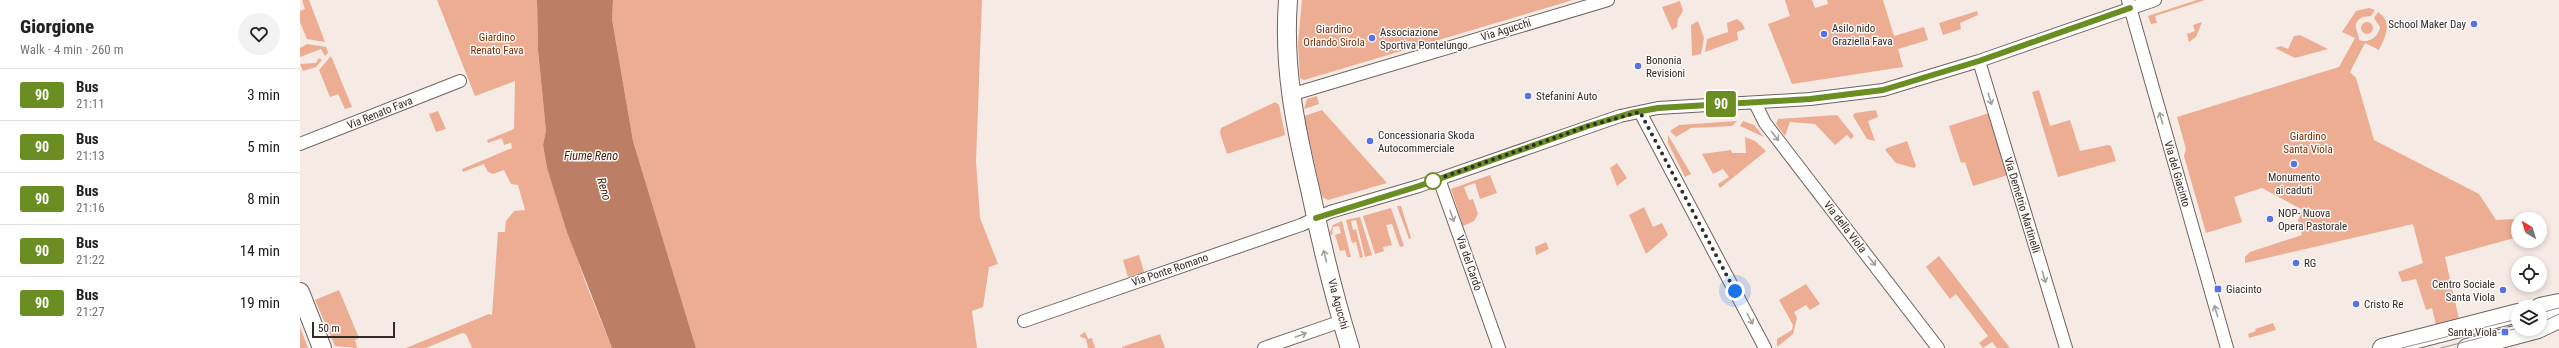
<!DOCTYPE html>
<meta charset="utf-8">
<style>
:root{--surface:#fff;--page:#f2f2f2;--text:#222;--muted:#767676;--line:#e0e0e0}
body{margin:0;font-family:"Roboto Condensed",sans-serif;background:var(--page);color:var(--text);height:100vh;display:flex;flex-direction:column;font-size:15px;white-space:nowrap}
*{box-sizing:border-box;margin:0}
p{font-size:13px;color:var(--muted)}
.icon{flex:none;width:22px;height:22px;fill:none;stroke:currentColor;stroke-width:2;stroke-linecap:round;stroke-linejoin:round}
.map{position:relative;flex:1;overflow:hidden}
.panel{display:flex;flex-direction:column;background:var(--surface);width:300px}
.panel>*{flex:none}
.badge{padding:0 8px;border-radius:3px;font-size:14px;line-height:26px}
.needle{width:26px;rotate:322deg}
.fabs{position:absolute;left:2211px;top:212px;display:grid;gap:8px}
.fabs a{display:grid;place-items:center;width:36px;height:36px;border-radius:50%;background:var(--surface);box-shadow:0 2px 6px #0003;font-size:20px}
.scale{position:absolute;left:12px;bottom:10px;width:83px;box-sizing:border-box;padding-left:4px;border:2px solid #302c2a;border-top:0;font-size:11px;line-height:14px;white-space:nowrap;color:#302c2a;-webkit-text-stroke:3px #fef9f7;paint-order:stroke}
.you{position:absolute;width:20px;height:20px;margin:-10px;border:3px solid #fff;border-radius:50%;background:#1a73e8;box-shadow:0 0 0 6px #1a73e833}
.map>.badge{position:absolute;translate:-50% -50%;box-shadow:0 0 0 2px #fff}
.round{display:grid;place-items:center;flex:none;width:42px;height:42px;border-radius:21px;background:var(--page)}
.summary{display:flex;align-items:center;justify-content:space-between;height:68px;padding:0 20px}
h1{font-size:19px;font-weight:800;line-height:30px}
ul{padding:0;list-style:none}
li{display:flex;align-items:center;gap:12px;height:52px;padding:0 20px;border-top:1px solid var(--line)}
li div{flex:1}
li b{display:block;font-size:15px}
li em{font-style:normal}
li .badge{min-width:44px;font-weight:700;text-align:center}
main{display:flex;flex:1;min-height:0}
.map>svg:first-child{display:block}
</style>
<main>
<section class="panel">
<div class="summary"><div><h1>Giorgione</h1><p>Walk · 4 min · 260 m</p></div><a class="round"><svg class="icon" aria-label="heart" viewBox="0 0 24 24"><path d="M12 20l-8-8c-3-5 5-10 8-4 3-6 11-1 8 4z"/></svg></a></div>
<ul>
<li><span class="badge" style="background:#6b8e23;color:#fff">90</span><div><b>Bus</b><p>21:11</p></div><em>3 min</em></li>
<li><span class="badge" style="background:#6b8e23;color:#fff">90</span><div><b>Bus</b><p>21:13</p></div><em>5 min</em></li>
<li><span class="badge" style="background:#6b8e23;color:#fff">90</span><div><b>Bus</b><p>21:16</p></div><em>8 min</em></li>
<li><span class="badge" style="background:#6b8e23;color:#fff">90</span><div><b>Bus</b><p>21:22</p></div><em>14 min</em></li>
<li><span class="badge" style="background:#6b8e23;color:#fff">90</span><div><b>Bus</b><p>21:27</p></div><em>19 min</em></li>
</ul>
</section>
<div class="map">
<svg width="2259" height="348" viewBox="0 0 2259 348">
<rect width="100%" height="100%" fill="#f6eae5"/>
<path fill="#ecad93" d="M2,0H9L25,42L7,39L0,22V11L5,9Z
M137,0H237L238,50L246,131L243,145L247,168L286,284L312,348H172L166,334L162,333L126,348H106L189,314L192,315L198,232H205L206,221L214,211L225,210L218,185L211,184L204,170L193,174L188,172L184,164L163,172L162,169L212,148L211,143L204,145L202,138L188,143L187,140L214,129L215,81L175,96Z
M313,0H682L676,161L680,218L698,264L689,267L683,307L672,311L677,348H396L333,141L312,19Z
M1002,0H1273L1004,80L1000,78L998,43Z
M1485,0H1512L1515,8L1528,4L1527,0H1583L1594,36L1624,27L1628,40L1598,49L1603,67L1492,84L1468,24L1490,16Z
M1897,0H1905L1855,16L1857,23L1851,24L1848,16Z
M1380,1L1383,11L1378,19L1377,27L1372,30L1362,7Z
M2069,8L2075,10L2071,16L2062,17C2050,25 2059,31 2059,40C2068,44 2079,37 2080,27L2074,18L2078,12C2093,22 2086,36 2079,50L2065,43L2050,72L2056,78L2074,140L2179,194L2196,220L2233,218V219H2218V237L2145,257L2159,319L2136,325L2132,308L2126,310L2116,279L2102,282L2098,272L2123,263L2113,224L1945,263V257L1950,252L2002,235L1998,220L2003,210L1962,188L1934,197L1942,222L1906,233L1884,156L1886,149L1877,117L2039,67L2055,38L2042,32L2056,11Z
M1677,11L1678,15L1660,23L1661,29L1643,35L1639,23Z
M1437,19L1442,23L1445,29L1437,32L1438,40L1405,52L1407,39L1428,32L1427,23Z
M1398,21L1404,38L1401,54L1392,56L1391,25Z
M2061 28a6 6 0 1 1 12 0a6 6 0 1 1-12 0Z
M1902,22L1896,37L1889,42L1887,34L1895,31L1893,25Z
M2000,35L2028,49L1995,58L1975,48L1981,46L1988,49L1994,36Z
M7,44L26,47L28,53L25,56L21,49L0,57V48Z
M31,56L52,107L45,109L38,94L30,97L19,70Z
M19,58L22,60L16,67L3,71L0,64L16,63Z
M1739,90L1750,126L1770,120L1780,151L1808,145L1811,146L1816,161L1758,177L1732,92Z
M1017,96L1019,104L1004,109L1007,99Z
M975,102L979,105L985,135L927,154L920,133L921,128Z
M1022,110L1087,183L1028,200L1022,197L1004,116Z
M1576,110L1578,117L1568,121L1575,141L1567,139L1553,116L1555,113Z
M138,111L146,129L136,132L129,114Z
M1689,113L1708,175L1673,186L1665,162L1661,163L1649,126Z
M1537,115L1554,136L1551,139L1547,135L1535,145L1515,124L1490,122L1485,136L1476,124L1478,119Z
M1437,121L1432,126L1391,128L1376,137L1370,131L1379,125Z
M1443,121L1454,125L1464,137L1440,126Z
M1368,135L1391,174L1385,177L1368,143Z
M1445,137L1455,141L1466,151L1420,188L1418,184L1429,177L1423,169L1413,174L1402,154L1431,150L1432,153H1446Z
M1607,141L1616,166L1614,168L1596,163L1585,150L1587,148Z
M1317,163L1327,178L1317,186L1310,168Z
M1190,175L1197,193L1180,199L1175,183L1164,187L1169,200L1173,199L1178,214L1174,221L1163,226L1151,189Z
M1097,206H1101L1111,238L1109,239Z
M1344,207L1353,227L1362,223L1368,235L1346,254L1329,215Z
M1091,208L1104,246L1100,247L1092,224L1086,225L1092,245L1083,247L1084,251L1075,254L1063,216Z
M1060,217L1072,255L1065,257L1056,220L1051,221L1053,230L1056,229L1063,257L1060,258L1056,242L1052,243L1046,220Z
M1042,221L1051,257H1047L1045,250L1040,251L1035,235L1041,233L1039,226L1033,227L1032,235L1029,234L1033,225Z
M1246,242L1249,249L1236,255L1235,247Z
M839,255L844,272L828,277L823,260Z
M1639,256L1710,348H1697L1692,342L1683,348L1679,343L1688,336L1656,294L1650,299L1626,267Z
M1506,284L1520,304L1510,310L1506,305L1494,312L1497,318L1493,334L1477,347V339L1492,330L1493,325L1479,300Z
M39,290L59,338L55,340L57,348L35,346L15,300Z
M1973,323L1976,330L1949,338L1948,334L1956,331L1955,329Z
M0,327L8,348H0Z
M785,332L788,339L792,338L795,348H788L786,339L779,336Z
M860,334L865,348H822V347Z"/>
<path fill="#bc7e65" d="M237,0H313L312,19L333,141L396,348H312L267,232L247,168L243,145L246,131L238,50Z"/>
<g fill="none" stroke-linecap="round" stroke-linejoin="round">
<g stroke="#6f6460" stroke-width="14">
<path id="street" d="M1828,0L1927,348
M1679,61L1766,348
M990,95L1308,0
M1455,103L1465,123L1638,348
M1340,112L1465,348
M0,144L160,81
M1139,179L1199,348
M724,321L1001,225L1030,212L1119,186L1320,116L1358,108L1510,99L1583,90L1679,61L1855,0
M964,348L1042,321"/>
</g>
<g stroke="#6f6460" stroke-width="20">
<path id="secondary" d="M988,0C983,67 995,125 1010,189C1021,243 1034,296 1050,348
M0,292L22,348
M2240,307L2259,303
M2240,328L2259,319
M2082,348L2218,313
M2167,348L2238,329"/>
</g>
<use href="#street" stroke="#fff" stroke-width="12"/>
<use href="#secondary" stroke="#fff" stroke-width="18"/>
<path stroke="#968e8a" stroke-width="1" d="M2240,313L2259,308
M2240,323L2259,314
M2102,348L2218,319
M2141,348L2218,328"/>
</g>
<defs><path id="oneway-shaft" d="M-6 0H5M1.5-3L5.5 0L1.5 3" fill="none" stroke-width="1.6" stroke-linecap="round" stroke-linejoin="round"/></defs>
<g stroke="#a2a09f">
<use href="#oneway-shaft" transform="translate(1690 99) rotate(73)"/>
<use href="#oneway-shaft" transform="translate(1861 118) rotate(-106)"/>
<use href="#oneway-shaft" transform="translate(1475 136) rotate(52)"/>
<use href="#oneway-shaft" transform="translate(1152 216) rotate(71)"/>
<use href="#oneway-shaft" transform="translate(1025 256) rotate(-104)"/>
<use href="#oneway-shaft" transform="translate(1572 261) rotate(52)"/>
<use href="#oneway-shaft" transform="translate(1744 277) rotate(73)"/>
<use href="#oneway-shaft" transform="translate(1916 311) rotate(-107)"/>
<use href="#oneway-shaft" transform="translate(1450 319) rotate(62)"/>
<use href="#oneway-shaft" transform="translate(1001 335) rotate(-20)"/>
</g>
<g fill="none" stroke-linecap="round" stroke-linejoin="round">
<g stroke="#fff" stroke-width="9">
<path id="line" d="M1016,218L1119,186L1288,126L1331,113L1358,108L1510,99L1583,90L1679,61L1830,8"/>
</g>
<use href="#line" stroke="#6b8e23" stroke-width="6"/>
<path stroke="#302c2a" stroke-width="4" stroke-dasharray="0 7.2" d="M1133,181L1129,182L1288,126L1340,112L1435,291"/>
</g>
<g fill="#5473e8" stroke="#fef9f7" stroke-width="1.5">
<circle cx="2174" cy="24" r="4"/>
<circle cx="1524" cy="34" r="4"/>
<circle cx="1072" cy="38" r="4"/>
<circle cx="1338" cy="66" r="4"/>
<circle cx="1228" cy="96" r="4"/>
<circle cx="1070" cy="141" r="4"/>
<circle cx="1994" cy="164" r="4"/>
<circle cx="1970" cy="219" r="4"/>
<circle cx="1996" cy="263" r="4"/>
<rect x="1914" y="285" width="8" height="8" rx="2"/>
<circle cx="2203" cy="290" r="4"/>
<circle cx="2056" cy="304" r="4"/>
<rect x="2201" y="328" width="8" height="8" rx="2"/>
</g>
<circle fill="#fff" stroke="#6b8e23" stroke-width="2" cx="1133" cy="181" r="8"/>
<g text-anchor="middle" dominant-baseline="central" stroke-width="3" stroke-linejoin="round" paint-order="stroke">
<g font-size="11" fill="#302c2a" stroke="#fef9f7" text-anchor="start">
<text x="2166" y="24" text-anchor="end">School Maker Day</text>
<text x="1532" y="28">Asilo nido<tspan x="1532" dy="13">Graziella Fava</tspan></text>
<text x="1080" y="32">Associazione<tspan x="1080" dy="13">Sportiva Pontelungo</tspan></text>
<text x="1346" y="60">Bononia<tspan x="1346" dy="13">Revisioni</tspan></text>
<text x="1236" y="96">Stefanini Auto</text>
<text x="1078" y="135">Concessionaria Skoda<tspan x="1078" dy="13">Autocommerciale</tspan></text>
<text x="1994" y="177" text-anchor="middle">Monumento<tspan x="1994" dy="13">ai caduti</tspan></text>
<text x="1978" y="213">NOP- Nuova<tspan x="1978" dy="13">Opera Pastorale</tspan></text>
<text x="2004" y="263">RG</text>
<text x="2195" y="284" text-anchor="end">Centro Sociale<tspan x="2195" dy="13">Santa Viola</tspan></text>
<text x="1926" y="289">Giacinto</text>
<text x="2064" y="304">Cristo Re</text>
<text x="2197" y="332" text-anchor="end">Santa Viola</text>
</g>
<g font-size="11" fill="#792d03" stroke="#fef9f7">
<text x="1034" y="29">Giardino<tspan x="1034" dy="13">Orlando Sirola</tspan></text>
<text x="197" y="37">Giardino<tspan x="197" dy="13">Renato Fava</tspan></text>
<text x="2008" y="136">Giardino<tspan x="2008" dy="13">Santa Viola</tspan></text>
</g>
<g font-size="11" fill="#302c2a" stroke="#fef9f7">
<text transform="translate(1206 30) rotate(-17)">Via Agucchi</text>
<text transform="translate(80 113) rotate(-22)">Via Renato Fava</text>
<text transform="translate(1877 174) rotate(74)">Via del Giacinto</text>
<text transform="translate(1722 205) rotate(73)">Via Demetrio Martinelli</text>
<text transform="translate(1545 227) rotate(52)">Via della Viola</text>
<text transform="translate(1169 263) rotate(71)">Via del Cardo</text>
<text transform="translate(870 270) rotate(-19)">Via Ponte Romano</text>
<text transform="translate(1038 304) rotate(75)">Via Agucchi</text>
</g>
<g font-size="12" font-style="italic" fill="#481e0c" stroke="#fef9f7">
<text x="291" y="156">Fiume Reno</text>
<text transform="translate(304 189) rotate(74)">Reno</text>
</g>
</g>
</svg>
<div class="fabs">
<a><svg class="needle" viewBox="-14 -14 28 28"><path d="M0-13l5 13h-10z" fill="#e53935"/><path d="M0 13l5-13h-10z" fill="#767676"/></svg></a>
<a><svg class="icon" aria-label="locate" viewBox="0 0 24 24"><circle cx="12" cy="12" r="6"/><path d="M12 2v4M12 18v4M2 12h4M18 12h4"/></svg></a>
<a><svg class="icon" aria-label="layers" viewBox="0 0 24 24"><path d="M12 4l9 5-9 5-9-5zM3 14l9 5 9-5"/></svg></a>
</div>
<div class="scale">50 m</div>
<div class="you" style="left:1435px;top:291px"></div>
<b class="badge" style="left:1421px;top:104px;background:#6b8e23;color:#fff">90</b>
</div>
</main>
